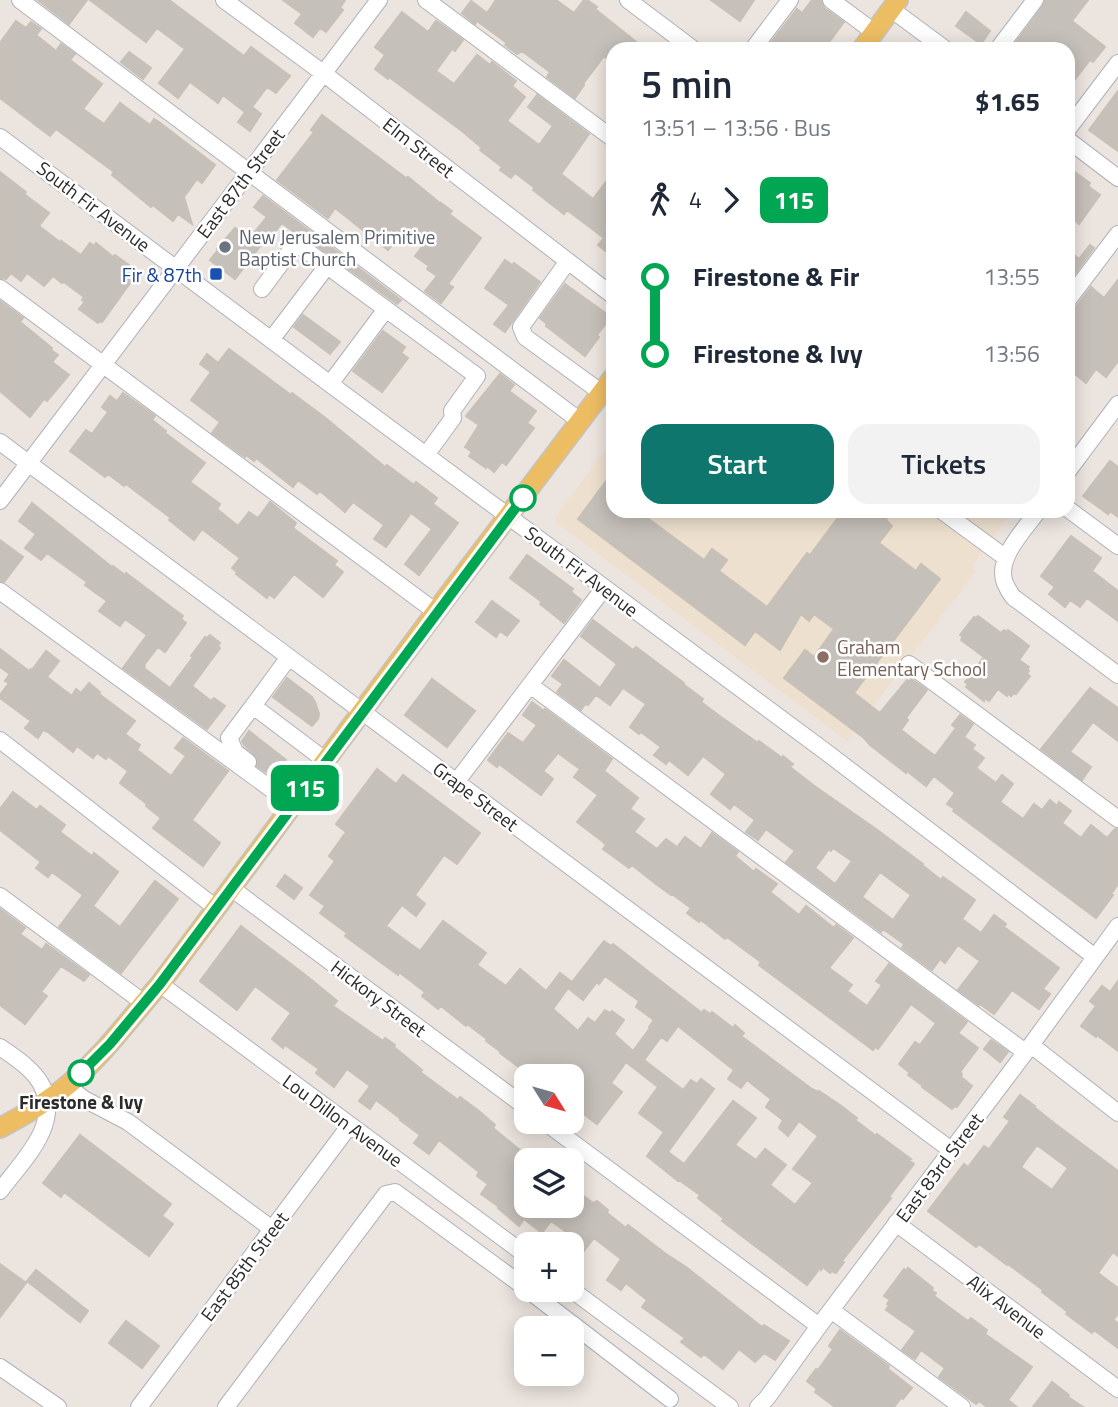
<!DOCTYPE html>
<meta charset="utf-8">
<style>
:root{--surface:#fff;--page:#f2f2f3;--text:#1f2937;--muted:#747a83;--accent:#0f766e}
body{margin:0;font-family:"Titillium Web",sans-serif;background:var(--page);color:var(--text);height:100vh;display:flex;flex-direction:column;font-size:26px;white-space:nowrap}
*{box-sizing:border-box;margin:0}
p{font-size:23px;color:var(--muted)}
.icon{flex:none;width:38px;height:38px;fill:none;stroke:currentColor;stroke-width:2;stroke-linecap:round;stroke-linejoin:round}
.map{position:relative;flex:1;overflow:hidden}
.sheet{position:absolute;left:606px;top:42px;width:469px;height:476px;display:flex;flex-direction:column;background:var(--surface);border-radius:21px;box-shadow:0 4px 18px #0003}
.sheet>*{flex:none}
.badge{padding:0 14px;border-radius:10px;font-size:24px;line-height:46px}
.needle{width:46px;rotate:127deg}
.buttons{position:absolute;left:514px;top:1064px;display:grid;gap:14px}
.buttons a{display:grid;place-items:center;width:70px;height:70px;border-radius:14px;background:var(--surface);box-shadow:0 4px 18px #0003;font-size:35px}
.map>.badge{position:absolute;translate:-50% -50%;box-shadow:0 0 0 4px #fff}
.legs{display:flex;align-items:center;gap:10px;height:77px;padding:0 35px;font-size:23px}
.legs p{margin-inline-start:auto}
.summary{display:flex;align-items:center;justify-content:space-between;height:119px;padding:0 35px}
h1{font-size:38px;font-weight:600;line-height:52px}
.button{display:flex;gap:14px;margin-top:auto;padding:14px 35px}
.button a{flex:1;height:80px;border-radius:21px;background:var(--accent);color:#fff;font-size:28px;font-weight:600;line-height:80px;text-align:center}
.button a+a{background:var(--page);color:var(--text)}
ul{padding:0 35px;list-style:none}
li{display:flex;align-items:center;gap:24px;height:77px;font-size:26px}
li i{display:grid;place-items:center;width:10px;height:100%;margin:0 9px;background:currentColor}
li i::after{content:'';width:18px;height:18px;margin:-9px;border:5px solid;border-radius:50%;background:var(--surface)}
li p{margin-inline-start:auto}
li:first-child i{background:linear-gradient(#0000 50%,currentColor 0)}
li:last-child i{background:linear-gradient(currentColor 50%,#0000 0)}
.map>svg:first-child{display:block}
</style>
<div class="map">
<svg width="1118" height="1407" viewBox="0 0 1118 1407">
<rect width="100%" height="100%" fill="#ece4de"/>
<path fill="#ede0ce" d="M612,441V511H1013L974,563L975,572L847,741L557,523L556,516Z"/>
<path fill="#c5c0b9" stroke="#c8c0b7" stroke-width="2" fill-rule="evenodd" d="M38,0H87L69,24Z
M90,0H169L244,56L251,47L290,76L276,93L267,87L252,107L261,114L250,131L238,122L245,112L223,95L218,103L190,82L178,98L159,83L185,49L157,28L146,42Z
M283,0H345L340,8L343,10L326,32L320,28L313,37L295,23L302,14Z
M496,0H556L574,13L584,0H587L597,7L595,9L645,49H612V63L604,56L583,84L584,85L575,98L547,77L550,72L522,51L517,54L505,45L507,43L477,21L475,24L462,13L471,1L487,13Z
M711,0H754L740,21Z
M812,0H821L824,8L844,22L824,49H766L797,9L802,13Z
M1045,0H1088L1072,21L1105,47L1093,62L1090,60L1068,88V49H1011L1043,6Z
M402,12L428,32L436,21L463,40L455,51L452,49L436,71L454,84L477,55L490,65L492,62L516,81L512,86L525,97L507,121L539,145L553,126L528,107L537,95L589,134L561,174L593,199L612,174V217L608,223L612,226V256L598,245L604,238L567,210L564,214L533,190L535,188L515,173L511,178L500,170L502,167L480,150L482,148L462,131L389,77L388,79L375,69L385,55L375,47Z
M966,12L990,31L981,44L956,26Z
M16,21L26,28L31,22L41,29L36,35L56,51L61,44L75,54L70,60L102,84L83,109L104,124L120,103L150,125L154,119L159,122L215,165L202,183L197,179L184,197L192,224L178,214L173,221L153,205L151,207L112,175L114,172L56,129L50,136L0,98V43Z
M129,52L151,68L143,79L121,62Z
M1118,91V151L1089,130Z
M322,115L406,178L408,177L441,204V203L452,211L449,214L481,238L448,284L453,287L441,303L425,291L437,276L427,269L429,266L415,256L425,243L405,228L388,250L335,208L328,218L277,180L314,132L311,130Z
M1072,170L1090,183L1088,186L1100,195L1079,224L1068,215V176Z
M0,172L26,192L24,194L49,213L39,226L61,243V241L81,255L90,243L94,246L96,243L113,257L115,255L129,265L126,270L134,276L133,279L102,322L100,321L98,323L79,309L85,302L82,300L84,297L64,282L62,283L53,276L44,286L27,273L21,281L11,273L6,279L0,278Z
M263,196L401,300L397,304L302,235L295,233L282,223L274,233L272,231L235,279L210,260L218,250L217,249L235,228L249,239L267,217L254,207Z
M1090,245L1094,248L1068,283V250L1079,259Z
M505,260L512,265L514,263L540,282L505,332L494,324L509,305L485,288Z
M1118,280V361L1106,377L1096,369L1086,383L1075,374L1068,384V310L1076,307L1091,287L1104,298Z
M565,284L611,317L597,335L599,337L585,356L546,326L547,324L540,318Z
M0,301L23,318L20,322L52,348L51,350L58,355L52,362L69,375L47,401L44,399L30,417L0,391Z
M303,315L340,342L330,354L294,327Z
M383,331L405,347L401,353L408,358L382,392L353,371Z
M229,349L291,395L292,393L323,416L385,467L387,465L414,485L416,482L437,498L433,504L458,523L419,575L405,564L432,529L411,513L386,547L374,539L384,525L353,502L345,512L320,491L317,494L298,480L293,487L256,458L254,461L246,455L245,457L212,433L220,422L191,400L211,372L200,364L207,354L218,363Z
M500,374L514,385L509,391L536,411L527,423L534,428L506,465L502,462L494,472L487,466L486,468L469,456L472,452L465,447L479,425L466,416Z
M123,393L155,416L152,420L166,431L165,433L205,463L190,482L220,504L217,509L238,526L249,512L258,518L270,502L296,523L293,528L337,561L334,565L343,572L323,597L294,574L274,598L269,594L267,598L236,574L237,572L232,568L240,558L202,529L194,540L169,520L171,518L126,484L124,486L108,474L105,477L70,451L86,430L92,434L108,412L102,407L110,396L117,401Z
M1110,461L1118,467V517L1110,511L1108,514L1083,496Z
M612,473V511H638L704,560L712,549L727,560L719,571L767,607L807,553L810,555L843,511H893L886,520L892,526L879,543L916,571L921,564L940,579L854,693L880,713L907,680L909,682L911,679L927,690L906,718L908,720L901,730L935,756L956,728L952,725L960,715L973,724L964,737L975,745L972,749L984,758L976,768L996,783L1002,775L1013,784L1000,802L1023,819L1034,804L1042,810L1050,800L1057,806L1059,802L1071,811L1062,823L1081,838L1091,825L1107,838L1115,829H1118V884L1111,894L1113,895L1096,918L953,811L955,809L947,804L955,793L934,776L926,786L907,771L906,773L870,745L864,738L784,678L805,650L814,657L834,629L814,614L809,621L801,614L780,650L755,631L745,645L578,519Z
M32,503L112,567L113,566L125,575L126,573L183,616L181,619L186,623L165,652L158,647L144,665L145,666L144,668L170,688L193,657L191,656L205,637L207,638L210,635L220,643L218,646L220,648L192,686L211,701L214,698L225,706L207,729L123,668L147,635L125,619L120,626L99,611L107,601L85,585L87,582L47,553L41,560L25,548L36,534L19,521Z
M1071,536L1101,558L1092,571L1118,591V621L1087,598L1080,607L1070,600L1065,607L1049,594L1055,587L1041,576Z
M0,540L23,557L4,582L0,581Z
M527,555L573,589L571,592L581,600L564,623L540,604L542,602L510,578Z
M492,601L519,621L507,636L500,631L496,637L476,622Z
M978,616L1001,633L1004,630L1007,632L1008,630L1029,646L1019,660L1029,667L1027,669L1029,671L1027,674L1030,676L1016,694L1014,693L1011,696L1009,694L1007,696L998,689L989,701L985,698L984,701L966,687L968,685L965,682L984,657L961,640L963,637L960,635L974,617L976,618Z
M593,620L633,650L636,647L684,683L683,684L703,699L701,702L721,717L758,743L759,741L782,758L783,756L793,764L790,767L813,785L876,829L923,864L922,865L941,880L943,877L975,900L962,919L981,933L994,915L1006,924L1004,927L1059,968L1043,989L1050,994L1039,1009L1012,990L994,1014L980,1004L979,1005L958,990L980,961L958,945L945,963L940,959L932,970L902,948L904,944L883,929L881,932L786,862L795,851L766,829L758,840L746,832L755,820L734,804L730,809L711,794L726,774L703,756L688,775L669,760L666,764L654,755L661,747L641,732L639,734L630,727L646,704L623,688L610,705L596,695L588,705L585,704L581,710L557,692L563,684L552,676L564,660L600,688L617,664L581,636ZM833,848L852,861L835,884L815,868L829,849L831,851ZM880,872L911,895L893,920L862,897Z
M0,649L29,671L31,669L32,670L46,651L59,661L47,677L72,696L76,689L81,693L89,683L100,692L99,694L135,721L125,734L140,745L137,750L171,776L186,756L175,748L183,738L228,771L192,820L220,843L203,866L153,828L161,818L146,806L147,804L120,783L128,771L108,756L106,759L97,753L93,758L77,746L73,752L48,732L43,730L38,738L25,728L31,721L0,698V695L9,683L5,681L10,674L0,667Z
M287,678L312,697L315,702L319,714L318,719L312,726L273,697Z
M432,679L475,711L447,747L405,715Z
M1090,688L1118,708V741L1093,722L1070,752L1091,767L1082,780L1041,749Z
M532,702L544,711L545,709L612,759L604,771L638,798L630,809L644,819L634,832L657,849L666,839L677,847L685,837L701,849L712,833L738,852L735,856L754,872L756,869L777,884L770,892L799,915L806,906L834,928L836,925L853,938L829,968L852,985L847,991L867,1006L882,985L876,981L889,964L967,1022L958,1033L978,1048L960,1072L962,1074L961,1077L972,1086L957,1107L955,1106L952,1109L922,1087L923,1086L908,1075L910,1073L899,1064L915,1042L920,1045L936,1023L911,1004L878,1049L875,1047L873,1050L759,965L761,962L727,937L725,939L705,923L700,920L699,922L687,913L691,908L672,894L671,895L656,884L632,865L629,868L603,849L606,845L602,841L577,822L598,795L574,777L580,769L558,753L543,771L553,779L541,795L499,764L497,767L488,760L508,733L523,743L537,725L523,715Z
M249,731L286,760L273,777L257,766V757L244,745L242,741Z
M377,769L396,784L403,775L480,833L457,864L444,855L415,895L425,904L416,916L402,905L386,926L420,951L443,921L486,953L477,965L506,986L520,969L546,991L560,973L572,982L604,941L611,946L613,944L702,1013L704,1010L710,1014L712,1012L733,1028L735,1025L744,1033L741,1036L781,1066L812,1089L818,1092L819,1091L840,1105L857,1118L855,1120L876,1136L877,1134L911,1159L909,1160L914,1164L889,1197L891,1198L842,1261L844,1262L836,1273L832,1271L830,1273L823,1267L821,1270L820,1268L807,1285L722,1221L724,1219L722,1217L698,1198L700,1195L679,1180L678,1181L647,1156L664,1132L639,1113L658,1087L626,1062L611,1083L622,1092L597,1124L572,1105V1076H531L500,1053L501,1052L486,1041L487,1039L467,1024L466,1026L441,1006L438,1009L422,996L425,992L399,972L398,975L345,936L347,933L320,913L325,906L310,895L335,861L329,856L346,832L336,824ZM605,976L639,1001L636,1007L654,1020L649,1027L650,1028L633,1051L614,1034L624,1020L612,1011L610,1013L605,1010L595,1023L588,1018L578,1031L553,1009L568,988L583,1000L597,982L599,984ZM678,1026L734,1070L728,1079L741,1088L747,1080L771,1099L766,1107L783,1120L779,1128L788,1136L799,1121L818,1136L793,1169L813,1183L795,1205L770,1185L786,1165L765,1149L756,1160L735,1145L756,1118L733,1101L684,1164L668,1152L714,1089L701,1079L697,1084L691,1080L683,1090L644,1060L661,1037L667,1041Z
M13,792L37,810L40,806L65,825L60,832L92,856L94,853L118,872L93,906L120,927L155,881L178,899L121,973L59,927L83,895L52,872L48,877L36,868L41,862L0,830V809Z
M285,875L302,888L294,899L277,886Z
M0,909L25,928L20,934L42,950L46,944L89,975L84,981L61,966L41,992L47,996L25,1024L0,1005Z
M241,926L308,977L337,1001L333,1006L383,1041L385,1038L395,1045L394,1047L422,1070L420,1072L458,1100L460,1097L479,1111L495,1125L493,1128L532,1160H527V1206H572V1197L577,1191L593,1203L597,1201L608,1210L607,1213L626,1228L628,1225L666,1254L686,1267L762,1327L764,1325L789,1341L775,1360L764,1353L755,1362L739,1349L723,1369L704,1354L701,1357L681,1342L685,1338L642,1307L647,1300L626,1283L621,1290L607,1280L621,1259L594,1238L572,1266V1244H565L572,1236L551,1221L542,1233L524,1219L519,1226L498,1208L499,1207L481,1194L488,1184L477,1176L479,1172L458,1155L439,1140L429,1154L414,1143L420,1135L400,1120L401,1119L376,1100L370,1109L359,1101L370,1086L347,1069L334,1087L316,1073L319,1069L285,1045L283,1048L272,1039L291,1013L255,986L237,1010L200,981Z
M1118,981V1051L1097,1035L1096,1037L1081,1026L1096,1006L1090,1001L1102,986L1110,992Z
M991,1040L1008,1052L1000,1062L984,1049Z
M1020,1095L1035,1106L1034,1107L1054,1123L1118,1171V1256L1113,1252L1098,1273L1118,1288V1314L1113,1320L1118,1323V1348L1094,1330L1092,1333L1066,1314L1068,1312L1042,1292L1043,1290L1008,1264L1007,1265L979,1244L976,1247L928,1211L964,1164L968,1167L984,1146L989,1149L1010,1121L1004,1117ZM1037,1145L1068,1168L1052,1190L1021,1167Z
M80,1135L171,1204L162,1216L173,1224L149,1256L64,1192L61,1197L43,1183Z
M0,1264L26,1283L0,1317Z
M908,1268L933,1288L931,1290L936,1293L934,1296L968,1321L971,1318L987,1330L985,1334L1032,1367L1008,1400L1017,1407H987L979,1401L976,1404L939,1377L945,1368L921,1350L915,1359L902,1350L916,1331L886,1310L889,1305L887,1304L890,1300L884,1296L904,1269L906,1271Z
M36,1270L88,1311L80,1322L27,1281Z
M126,1321L159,1346L142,1368L109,1343Z
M840,1330L889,1366L888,1369L912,1388L903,1399L901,1398L894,1407H835L815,1392L817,1389L807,1381L816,1369L818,1370L833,1349L829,1346Z
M1052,1382L1069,1395L1068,1397L1083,1407H1033Z"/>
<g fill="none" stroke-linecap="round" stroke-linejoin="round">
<g stroke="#aeb2bb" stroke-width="18">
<path id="minor" d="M20,0L580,421
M224,0L323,73L612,295
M426,0L612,138
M628,0L693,49
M831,0L874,32
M891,9L945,49
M753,49L790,0
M998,49L1035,0
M1068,129L1118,63
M0,137L330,384L826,752L1095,957
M1068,140L1118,178
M568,261L521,327L525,337L602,393
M0,288L436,612
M262,289L296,243L477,376L452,411L453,418L426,455
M1068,300L1118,234
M271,340L327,266
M330,384L386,309
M0,442L951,1150
M1068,471L1118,404
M0,501L379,0
M1068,509L1118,546
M942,511L1006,558
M1038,511C1025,529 995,559 1005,583C1007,588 1010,593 1013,597L1118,675
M0,591L293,805
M289,657L253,706L326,761
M909,664L1118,819
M530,685L1025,1052
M0,740L216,908
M248,762L235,752L229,738L253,706
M457,781L604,588
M231,888L527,1108
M0,896L144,1003
M160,984L527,1256
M1031,1045L1118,1113
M0,1047C14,1057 32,1068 41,1084C63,1124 22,1161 0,1191
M67,1086L84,1099L128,1122L272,1229
M545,1122L819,1326
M896,1223L1118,1389
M528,1290L670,1399
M572,1290L730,1407
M831,1310L962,1407
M0,1367L58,1407
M139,1407L350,1125
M226,1407L386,1194L395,1192L527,1289
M758,1407L767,1398L819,1326L1031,1045L1118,926"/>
</g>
<g stroke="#c4c4c4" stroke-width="22">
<path id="major" d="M862,49L898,0
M0,1128C22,1116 44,1104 64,1088C101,1059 129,1019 160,984L452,590L612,379"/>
</g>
<use href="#minor" stroke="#fff" stroke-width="16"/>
<use href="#major" stroke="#ecbd63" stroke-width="19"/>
</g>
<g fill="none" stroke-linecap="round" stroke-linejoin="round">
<g stroke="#fff" stroke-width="16">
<path id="line-1" d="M81,1073L110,1044L160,984L523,498"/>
</g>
<use href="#line-1" stroke="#00a651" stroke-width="10"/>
</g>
<circle fill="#6b7280" stroke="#fff" stroke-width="2.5" cx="225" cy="247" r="7"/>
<rect fill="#1a4fb4" stroke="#fff" stroke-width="2.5" x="209" y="267" width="14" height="14" rx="3.5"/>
<g fill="#fff" stroke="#00a651" stroke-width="3.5">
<circle cx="523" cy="498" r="12"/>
<circle cx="81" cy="1073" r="12"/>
</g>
<circle fill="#8d6e63" stroke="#fff" stroke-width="2.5" cx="823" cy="657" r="7"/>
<g text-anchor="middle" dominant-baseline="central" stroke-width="5" stroke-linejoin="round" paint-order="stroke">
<g font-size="19" fill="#2b2b2b" stroke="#fff">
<text transform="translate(419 147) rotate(38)">Elm Street</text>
<text transform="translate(240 183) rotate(-53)">East 87th Street</text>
<text transform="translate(94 206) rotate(37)">South Fir Avenue</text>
<text transform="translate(582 571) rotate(37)">South Fir Avenue</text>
<text transform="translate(476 796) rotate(37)">Grape Street</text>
<text transform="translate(379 998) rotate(37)">Hickory Street</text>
<text transform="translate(343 1120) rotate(36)">Lou Dillon Avenue</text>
<text transform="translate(939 1167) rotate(-53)">East 83rd Street</text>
<text transform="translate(244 1266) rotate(-53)">East 85th Street</text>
<text transform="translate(1007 1306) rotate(37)">Alix Avenue</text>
</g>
<g font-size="19" fill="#5b616d" stroke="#fff" text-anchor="start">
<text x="239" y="236">New Jerusalem Primitive<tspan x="239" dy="22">Baptist Church</tspan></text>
</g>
<g font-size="19" fill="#164399" stroke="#fff" text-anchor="end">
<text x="202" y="274">Fir &amp; 87th</text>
</g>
<g font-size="19" fill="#785e54" stroke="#fff" text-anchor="start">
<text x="837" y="646">Graham<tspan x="837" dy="22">Elementary School</tspan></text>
</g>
<g font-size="19" font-weight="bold" fill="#2b2b2b" stroke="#fff">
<text x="81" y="1101">Firestone &amp; Ivy</text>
</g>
</g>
</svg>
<div class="buttons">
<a><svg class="needle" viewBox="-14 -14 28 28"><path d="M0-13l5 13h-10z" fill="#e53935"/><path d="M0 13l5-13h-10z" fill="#747a83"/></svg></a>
<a><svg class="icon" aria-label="layers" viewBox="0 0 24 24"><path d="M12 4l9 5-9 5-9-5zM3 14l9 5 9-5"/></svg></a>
<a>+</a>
<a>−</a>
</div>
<b class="badge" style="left:305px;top:788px;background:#00a651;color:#fff">115</b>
<section class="sheet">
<div class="summary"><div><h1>5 min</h1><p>13:51 – 13:56 · Bus</p></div><b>$1.65</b></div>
<div class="legs"><svg class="icon" aria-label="walk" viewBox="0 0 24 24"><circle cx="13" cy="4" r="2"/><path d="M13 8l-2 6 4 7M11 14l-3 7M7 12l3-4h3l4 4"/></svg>4<svg class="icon" aria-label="forward" viewBox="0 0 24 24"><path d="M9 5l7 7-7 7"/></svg><b class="badge" style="background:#00a651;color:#fff">115</b></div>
<ul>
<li><i style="color:#00a651"></i><b>Firestone &amp; Fir</b><p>13:55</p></li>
<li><i style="color:#00a651"></i><b>Firestone &amp; Ivy</b><p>13:56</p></li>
</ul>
<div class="button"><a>Start</a><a>Tickets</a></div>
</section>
</div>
